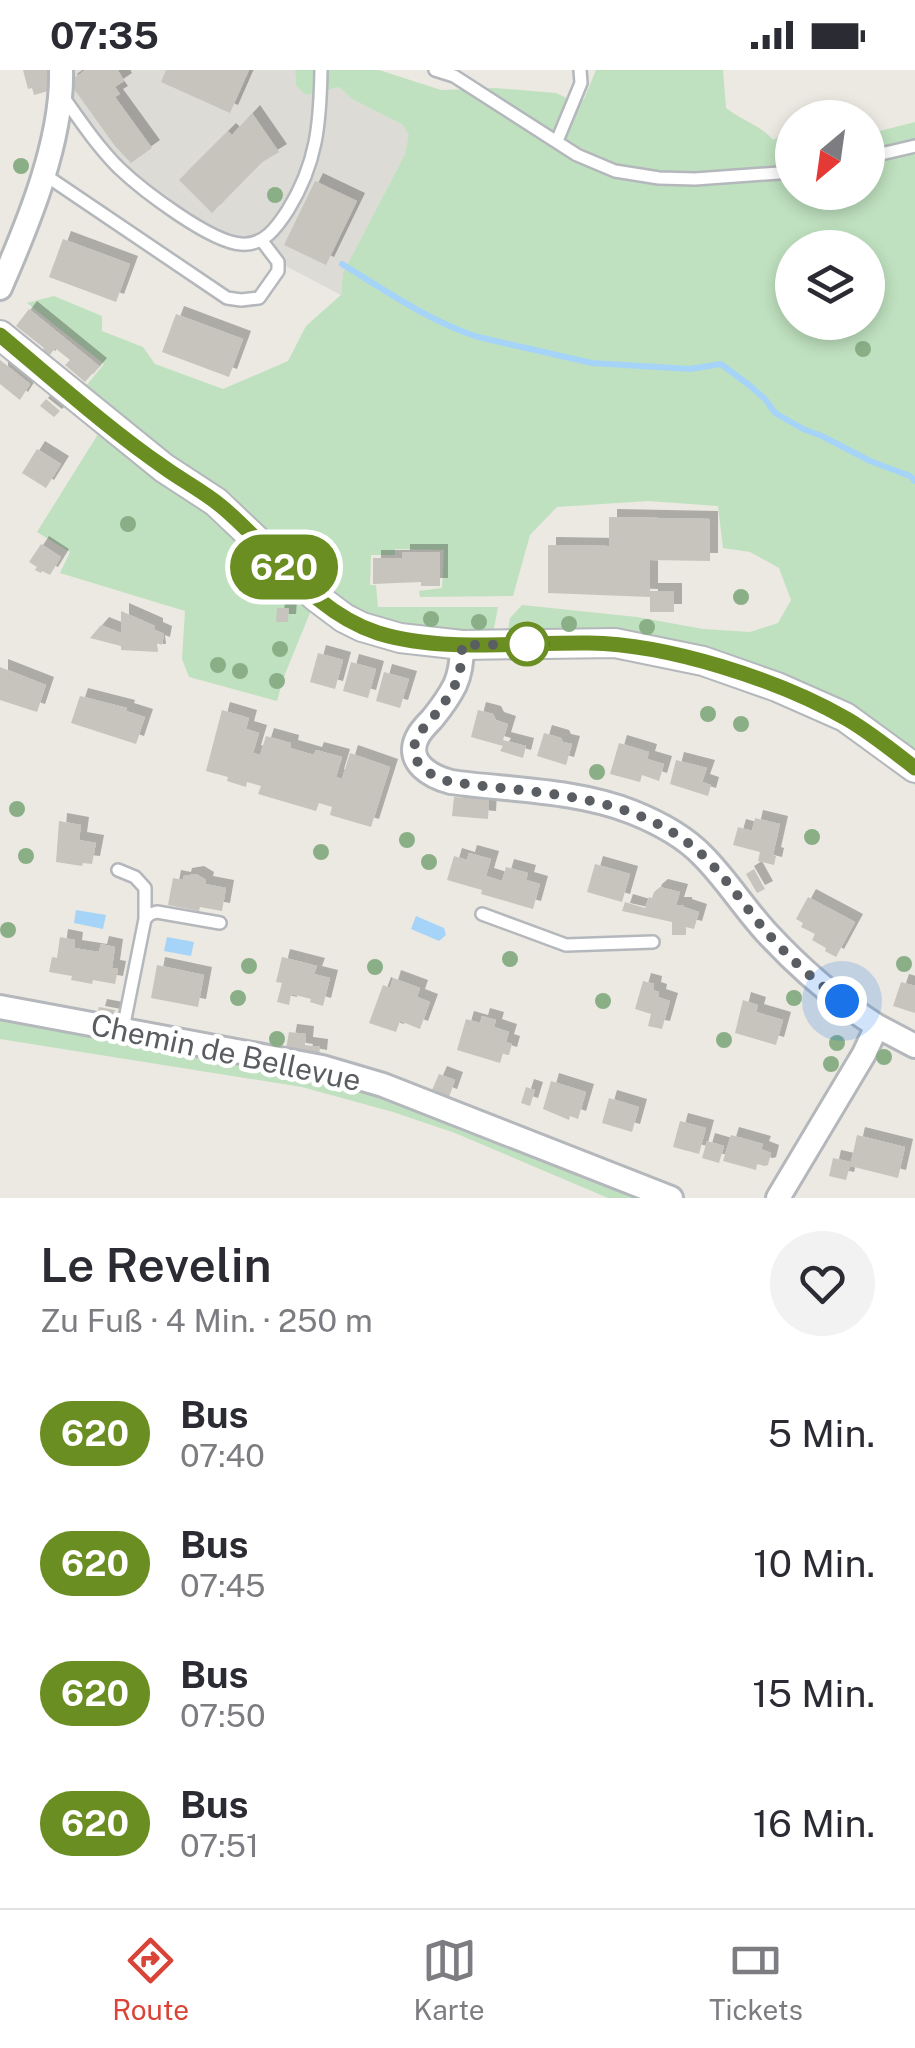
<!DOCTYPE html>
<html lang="de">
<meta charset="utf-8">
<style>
:root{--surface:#fff;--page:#f2f2f3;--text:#2b2b33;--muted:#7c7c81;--line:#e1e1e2;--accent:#da4438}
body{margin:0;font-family:"Public Sans",sans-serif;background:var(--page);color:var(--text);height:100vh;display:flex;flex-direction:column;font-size:38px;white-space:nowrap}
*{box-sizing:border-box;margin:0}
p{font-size:32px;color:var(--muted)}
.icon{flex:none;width:55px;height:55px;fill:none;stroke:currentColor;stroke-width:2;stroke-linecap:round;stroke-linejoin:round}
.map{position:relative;height:1128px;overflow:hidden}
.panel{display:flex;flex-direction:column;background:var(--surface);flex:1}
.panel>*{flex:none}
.badge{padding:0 20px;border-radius:32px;font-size:35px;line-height:65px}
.needle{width:65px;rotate:209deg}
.fabs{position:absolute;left:775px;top:30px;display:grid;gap:20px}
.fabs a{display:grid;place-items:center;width:110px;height:110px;border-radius:50%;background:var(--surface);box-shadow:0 5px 15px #0003;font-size:50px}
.you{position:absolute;width:50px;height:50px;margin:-25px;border:8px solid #fff;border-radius:50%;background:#1a73e8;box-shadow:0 0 0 15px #1a73e833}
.map>.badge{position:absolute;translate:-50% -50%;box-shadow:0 0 0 5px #fff}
.round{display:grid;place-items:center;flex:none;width:105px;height:105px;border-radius:52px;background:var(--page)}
.headline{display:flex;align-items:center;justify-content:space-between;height:170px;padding:0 40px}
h1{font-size:48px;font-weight:600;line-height:75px}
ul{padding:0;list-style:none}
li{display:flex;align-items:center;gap:30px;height:130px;padding:0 40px}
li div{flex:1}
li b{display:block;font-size:38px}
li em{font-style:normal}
li .badge{min-width:110px;font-weight:700;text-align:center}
.status{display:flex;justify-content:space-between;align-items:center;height:70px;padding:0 50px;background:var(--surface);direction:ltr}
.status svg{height:28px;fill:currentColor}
.tabs{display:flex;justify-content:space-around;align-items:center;height:140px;border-top:2px solid var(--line);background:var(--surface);font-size:28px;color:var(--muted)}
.tabs a{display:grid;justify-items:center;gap:5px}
.tabs .selected{color:var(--accent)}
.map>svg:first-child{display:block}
</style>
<div class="status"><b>07:35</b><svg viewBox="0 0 49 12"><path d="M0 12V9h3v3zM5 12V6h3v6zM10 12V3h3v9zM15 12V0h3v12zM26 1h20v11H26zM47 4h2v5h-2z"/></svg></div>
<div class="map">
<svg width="915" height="1128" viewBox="0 0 915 1128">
<defs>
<filter id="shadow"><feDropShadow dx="8" dy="-8" stdDeviation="0" flood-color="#0004"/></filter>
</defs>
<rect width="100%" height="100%" fill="#ebe9e1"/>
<path fill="#dddbd6" d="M61,0H295L296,15L339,17L352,29L403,55L410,65L405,84L343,203L341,225L278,192L262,171L221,170L119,98L62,25Z"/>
<path fill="#bfe1bf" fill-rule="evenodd" d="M295,0H379L441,20L495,18L556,23L571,30L584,29L596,0H723L726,38C741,50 762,56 773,70L782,65L792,66V122H868V64L915,52V715L842,661L786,637L777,607L506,573L510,548L522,535L637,547L703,559L750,562L778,553L791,530L779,498L750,482L723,478L718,436L648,431L557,437L530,465L513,526L420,527L419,521L442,518L444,480L395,479V485H371L370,515H376L378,537H498L491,574L400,568L316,528L283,609L277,631L189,607L182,589L185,541L60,503L70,482L37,462L105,353L76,328L104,294L27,233L54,226L102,246V261L143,277L155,294L223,319L288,291L306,256L341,225L343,203L405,84L409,65L403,55L352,29L339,17L306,25L296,15ZM792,178H868V252H792Z
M0,937L322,997L671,1128H608L455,1063L393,1042L302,1017L0,969Z"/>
<path fill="#a5d4f8" d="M76,840L106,845L103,859L74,853Z
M416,846L444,858L446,865L439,871L411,859Z
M167,867L194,872L191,886L164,881Z"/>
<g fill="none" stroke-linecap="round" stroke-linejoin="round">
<path stroke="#a5d4f8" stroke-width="6" d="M342,194C386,221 429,251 478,267L592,293L690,299L721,294L749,315L765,329L775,343L803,359L822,366L870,391L910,406L915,411"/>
</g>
<path fill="#c7c4be" filter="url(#shadow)" d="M23,0H54L52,20L34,25L32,18L28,19Z
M85,0H118L124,11L115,17L120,24L115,27L152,78L131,93L115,76L69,12Z
M166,0H249L230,43L161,12Z
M252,43L279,82L261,93L212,143L179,110L228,61L232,65Z
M315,111L357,131L326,195L284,175Z
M63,169L130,194L116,232L49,207Z
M29,239L99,296L85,312L65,295L70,290L55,278L47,289L40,283L44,278L16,256Z
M176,244L243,269L229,307L162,282Z
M0,290L30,314L20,330L0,314Z
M46,329L60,341L54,347L40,336Z
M37,379L61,394L46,418L22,403Z
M609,447L710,449V491L650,490V521H674V542H650V527L548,523V475L609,476Z
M41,474L61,487L50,505L42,501L41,503L35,500L37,497L29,492Z
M402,482H440V516H421V512L373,514V488H402Z
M277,538H289L288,552H276Z
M121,541L155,556V560L164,564L162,575L157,573L158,582L121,580V576L90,568L101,555L121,563Z
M318,583L343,590L335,619L310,612Z
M351,592L376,599L368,628L343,621Z
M0,597L46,615L37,642L0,630Z
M384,602L409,609L400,638L376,631Z
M80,626L127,638L126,641L145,647L136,674L71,653Z
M222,640L249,648L246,659L259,663L253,683L260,685L266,666L291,673L290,678L314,685L316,680L342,687L336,707L342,709L350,683L390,697L371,757L330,745L332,737L319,733L316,741L258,724L261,716L247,712L246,717L227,711L228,707L206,701Z
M478,640L493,644L496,650L508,654L503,670L526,676L523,688L500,681L503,676L471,667Z
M544,663L561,668L563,672L572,674L566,695L537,686Z
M619,673L649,682L647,689L664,694L659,711L642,705L640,712L610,704Z
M676,690L707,698L702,712L711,715L708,726L670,714Z
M454,727L489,730L488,749L452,746Z
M755,748L780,754L773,785L776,786L774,795L758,791L760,782L733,775L738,757L752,761Z
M59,751L81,755L79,770L96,773L92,794L83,793L82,796L56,792Z
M469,783L491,789L486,806L502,811L506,797L528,803L526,810L540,814L533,839L481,824L482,820L447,810L454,786L467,790Z
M595,794L630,804L622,832L587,822Z
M754,799L765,819L757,823L746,804Z
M196,804L206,810L205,814L226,818L222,841L200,837L199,841L168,835L173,808L183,810L184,806Z
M660,817L680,822L676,835H684V837L699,842L694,859L686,857V865H672V852L622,841L625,832L645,838L649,827L652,828L654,822Z
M808,827L855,852L836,887L825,881L826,878L812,870L815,864L801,857L803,853L796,849Z
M60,867L75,870L74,878L99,882L101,874L115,877L112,898L118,899L115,914L93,910L92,914L71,910L72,906L49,902L52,887L57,888Z
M282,887L317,896L314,904L330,908L323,936L310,932L311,929L291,924L289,935L277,932L282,913L276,912Z
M157,895L204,905L198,937L151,928Z
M393,908L420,918L417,927L430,932L420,959L400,951L396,962L369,953L383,915L390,918Z
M643,911L654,914L653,920L659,922L658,927L670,931L662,959L648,956L651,944L635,939Z
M901,912L915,916V943L893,936Z
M743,930L758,935L756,942L783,950L776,975L735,963Z
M99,937L115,940L113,947L97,944Z
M482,946L496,950L494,957L509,962L506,972L512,974L509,985L503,983L500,993L457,980L466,949L480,953Z
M289,962L306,964L305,975L320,977L319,988L304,985L305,982L286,979Z
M439,1004L455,1010L449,1027L432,1020Z
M551,1011L586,1022L578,1049L570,1046L569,1050L543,1039Z
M526,1017L535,1020L530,1036L521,1033Z
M609,1028L639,1037L632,1062L602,1053Z
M680,1051L706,1058L699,1084L673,1077Z
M731,1065L763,1074L761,1079L771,1083L768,1095L765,1096L757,1094L756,1100L723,1091Z
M857,1065L905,1077L898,1108L850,1096L846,1110L829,1106L833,1088L851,1092Z
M707,1071L724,1076L719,1093L702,1088Z"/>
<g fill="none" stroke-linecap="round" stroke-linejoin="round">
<g stroke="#b4b7bb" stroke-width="16">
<path id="service" d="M435,0L454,6L577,85L615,101L659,108L695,109L792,102
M62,25C79,49 97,76 119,98C142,120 210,172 241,174C264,176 277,157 288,140C317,93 320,54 321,0
M557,71L581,13L580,0
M868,87L915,76
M43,106L51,109L227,228L241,230L259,228L278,201V192L262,171
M118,800L135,807L145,818V849
M482,844L566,875L653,872
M123,959L145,849L150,844L157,842L220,853"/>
</g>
<g stroke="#b4b7bb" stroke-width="28">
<path id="minor" d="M0,218C28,154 63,70 61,0
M462,575C462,589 461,602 455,615C449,627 441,638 432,649C427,654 420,661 417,668C405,693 432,707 451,712C509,720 577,720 632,742C657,752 684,766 703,786C726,809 744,838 766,862C799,898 836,930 877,956L864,984L778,1128
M0,937L322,997L383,1015L671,1128
M877,956L915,976"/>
</g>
<g stroke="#b4b7bb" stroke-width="32">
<path id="tertiary" d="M0,265L164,398L216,432L316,527L344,548L362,557L400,568L462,575L615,573L703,591L777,617L845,647L915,698"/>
</g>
<use href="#service" stroke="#fff" stroke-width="11"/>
<use href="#minor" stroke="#fff" stroke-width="22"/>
<use href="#tertiary" stroke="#fff" stroke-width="28"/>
</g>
<g fill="#8aaf87">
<circle cx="21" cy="96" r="8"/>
<circle cx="275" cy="125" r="8"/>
<circle cx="863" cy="279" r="8"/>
<circle cx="128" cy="454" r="8"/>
<circle cx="741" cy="527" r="8"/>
<circle cx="431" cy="549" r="8"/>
<circle cx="479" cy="552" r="8"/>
<circle cx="569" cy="554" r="8"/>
<circle cx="647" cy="557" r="8"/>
<circle cx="280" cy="579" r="8"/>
<circle cx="218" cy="595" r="8"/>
<circle cx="240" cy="601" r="8"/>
<circle cx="277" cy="611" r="8"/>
<circle cx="708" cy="644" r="8"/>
<circle cx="741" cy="654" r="8"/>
<circle cx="597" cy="702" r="8"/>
<circle cx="17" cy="739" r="8"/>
<circle cx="812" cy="767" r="8"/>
<circle cx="407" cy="770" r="8"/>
<circle cx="321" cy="782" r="8"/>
<circle cx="26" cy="786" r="8"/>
<circle cx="429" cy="792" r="8"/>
<circle cx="8" cy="860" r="8"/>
<circle cx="510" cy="889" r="8"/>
<circle cx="904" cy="894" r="8"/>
<circle cx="249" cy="896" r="8"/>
<circle cx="375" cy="897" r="8"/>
<circle cx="238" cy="928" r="8"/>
<circle cx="794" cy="928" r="8"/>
<circle cx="603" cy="931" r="8"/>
<circle cx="277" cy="969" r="8"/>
<circle cx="724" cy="970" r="8"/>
<circle cx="837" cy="973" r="8"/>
<circle cx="884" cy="987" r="8"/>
<circle cx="831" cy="994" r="8"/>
</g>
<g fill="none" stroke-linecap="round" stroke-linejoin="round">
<g stroke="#fff" stroke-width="22">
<path id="line" d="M0,265C54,310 107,358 165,398C183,411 203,421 221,436C272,478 312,542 378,563C443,583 522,572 589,573C668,574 779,610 847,649C871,663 893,681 915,698"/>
</g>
<use href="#line" stroke="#6b8e23" stroke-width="15"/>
<path stroke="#5a5d61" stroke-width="10" stroke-dasharray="0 18" d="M527,574H546L462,575C462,589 461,602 455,615C450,624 444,634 437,642C431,651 421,659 417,668C405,693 432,707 451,712C536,724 630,722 698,781C723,803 742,833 763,858C786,885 813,910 842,931"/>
</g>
<circle fill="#fff" stroke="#6b8e23" stroke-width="5" cx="527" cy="574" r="20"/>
<g text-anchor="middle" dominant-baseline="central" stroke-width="9" stroke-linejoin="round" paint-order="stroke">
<g font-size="30" fill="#5a5d61" stroke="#fff">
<text transform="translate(226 982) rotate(12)">Chemin de Bellevue</text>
</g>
</g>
</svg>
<div class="fabs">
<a><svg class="needle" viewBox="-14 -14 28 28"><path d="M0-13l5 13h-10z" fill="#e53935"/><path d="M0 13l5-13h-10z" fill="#7c7c81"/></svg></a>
<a><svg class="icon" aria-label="layers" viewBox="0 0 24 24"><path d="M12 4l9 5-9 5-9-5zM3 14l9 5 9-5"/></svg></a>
</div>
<div class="you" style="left:842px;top:931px"></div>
<b class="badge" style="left:284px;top:497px;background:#6b8e23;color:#fff">620</b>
</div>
<section class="panel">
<div class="headline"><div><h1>Le Revelin</h1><p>Zu Fuß · 4 Min. · 250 m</p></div><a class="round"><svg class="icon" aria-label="heart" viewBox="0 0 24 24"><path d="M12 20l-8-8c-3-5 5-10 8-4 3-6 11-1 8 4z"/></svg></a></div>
<ul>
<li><span class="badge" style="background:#6b8e23;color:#fff">620</span><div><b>Bus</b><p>07:40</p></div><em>5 Min.</em></li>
<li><span class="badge" style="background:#6b8e23;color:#fff">620</span><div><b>Bus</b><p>07:45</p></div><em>10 Min.</em></li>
<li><span class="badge" style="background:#6b8e23;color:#fff">620</span><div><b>Bus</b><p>07:50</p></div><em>15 Min.</em></li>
<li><span class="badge" style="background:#6b8e23;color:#fff">620</span><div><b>Bus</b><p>07:51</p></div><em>16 Min.</em></li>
</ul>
</section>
<nav class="tabs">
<a class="selected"><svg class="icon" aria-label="directions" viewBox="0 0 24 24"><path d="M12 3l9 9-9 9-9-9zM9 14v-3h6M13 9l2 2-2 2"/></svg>Route</a>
<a><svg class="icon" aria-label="map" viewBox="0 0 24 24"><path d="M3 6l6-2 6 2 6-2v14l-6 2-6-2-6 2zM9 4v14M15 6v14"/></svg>Karte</a>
<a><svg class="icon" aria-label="tickets" viewBox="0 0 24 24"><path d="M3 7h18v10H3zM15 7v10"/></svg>Tickets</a>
</nav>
